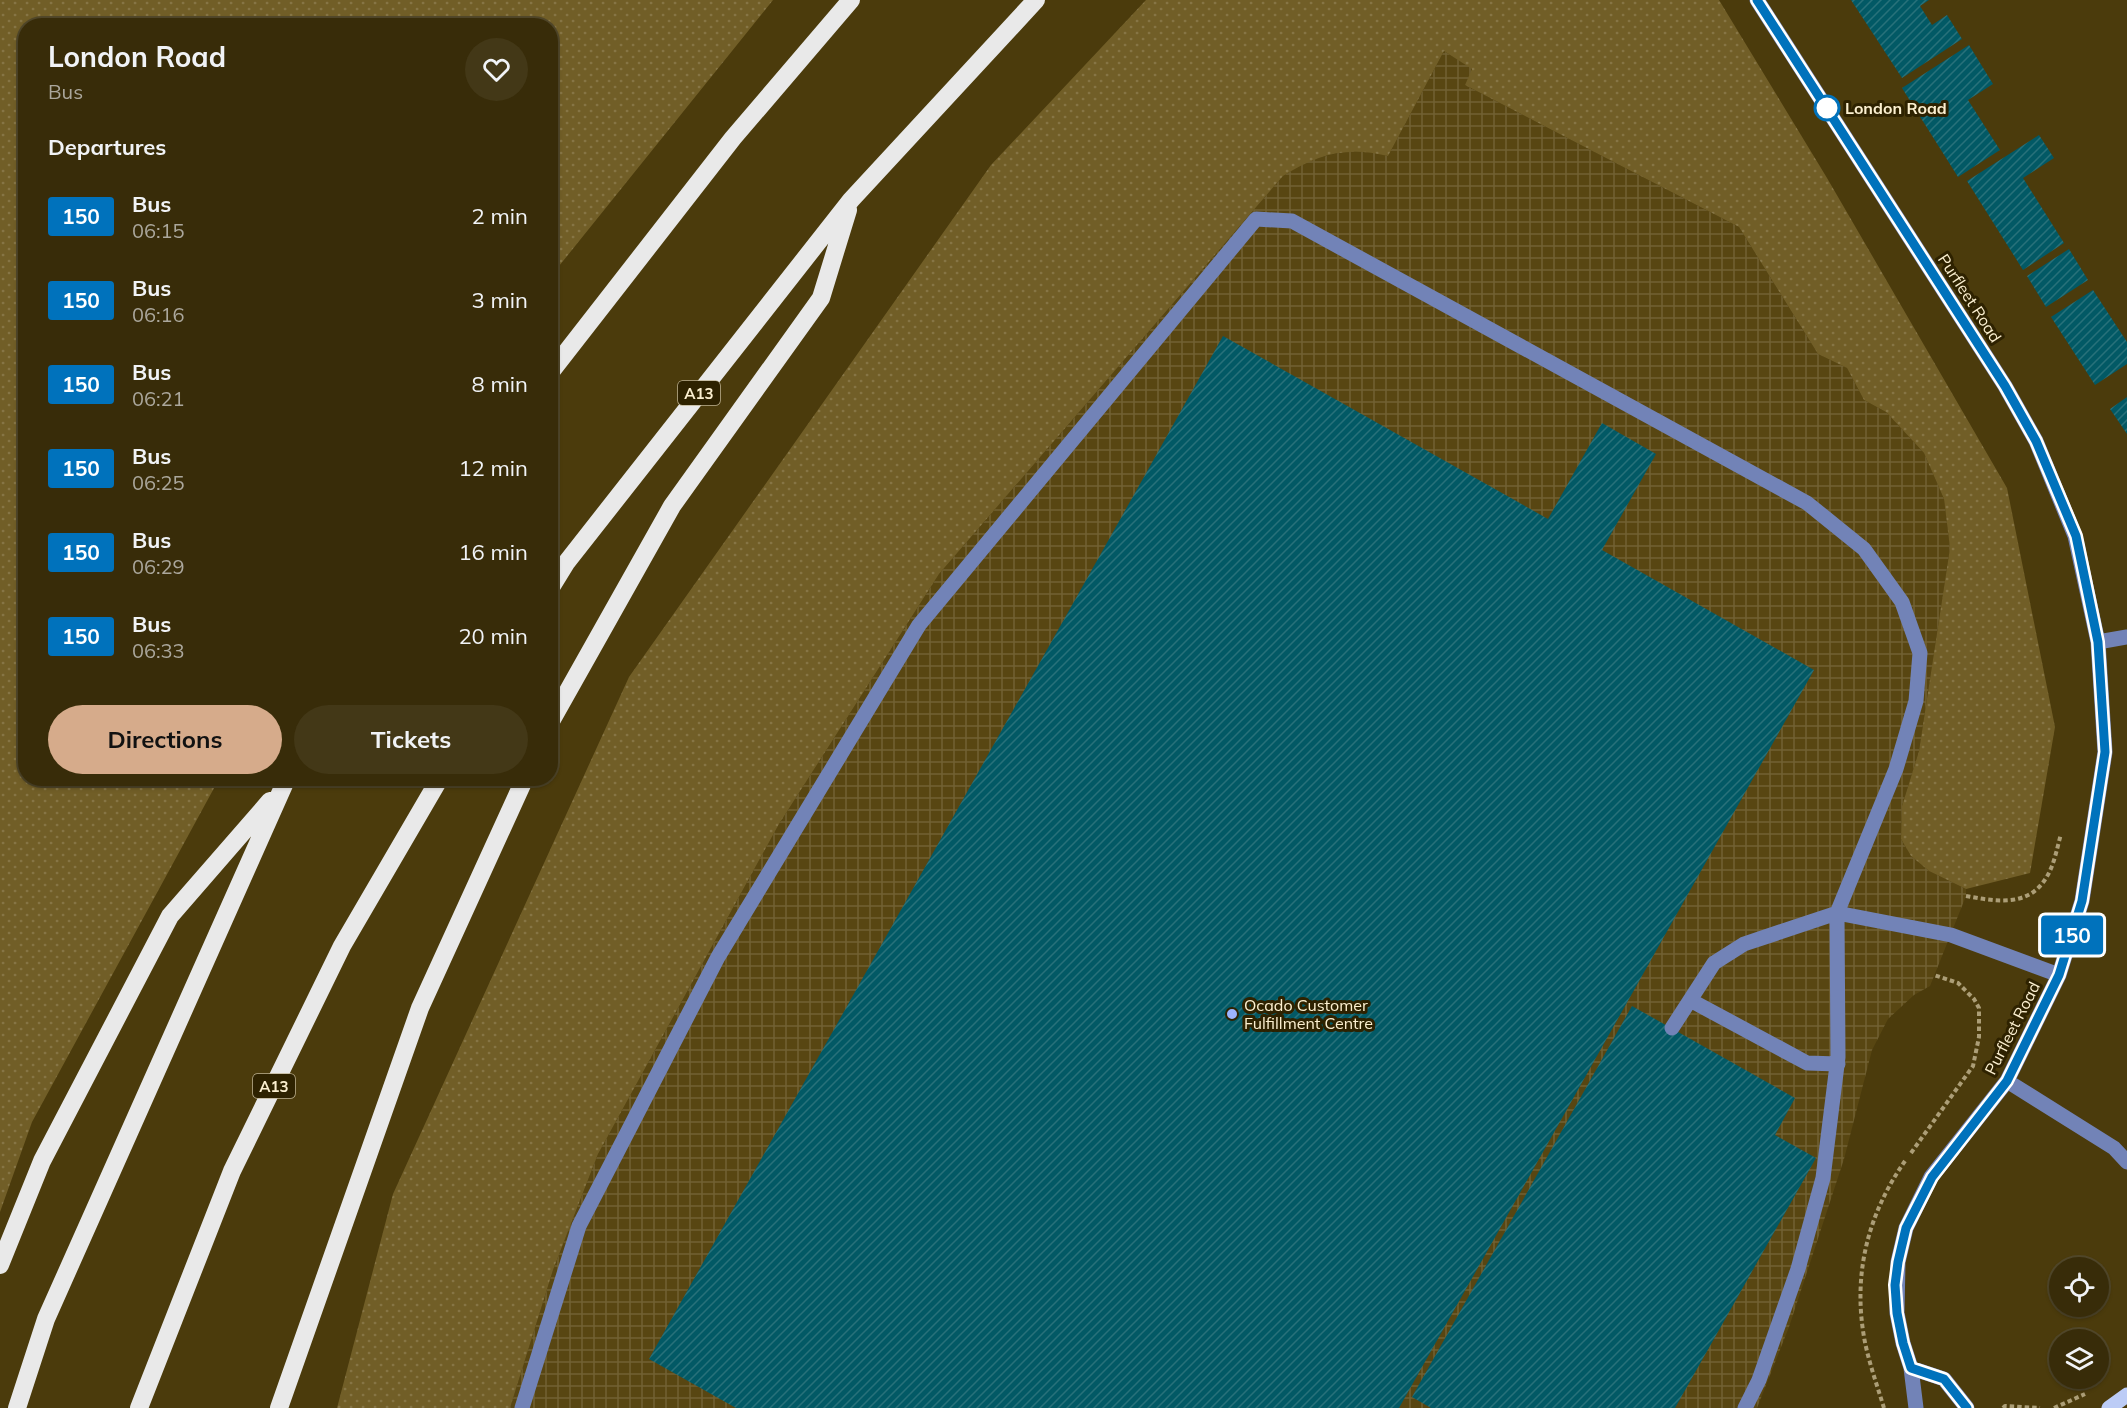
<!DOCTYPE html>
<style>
:root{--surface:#382c09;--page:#433817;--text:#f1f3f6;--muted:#aba79c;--line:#52482a;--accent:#d6ab8b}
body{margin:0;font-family:Mulish,sans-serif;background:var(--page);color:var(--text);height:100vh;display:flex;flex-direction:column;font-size:22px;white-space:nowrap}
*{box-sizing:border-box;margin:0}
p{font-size:20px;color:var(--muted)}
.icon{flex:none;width:33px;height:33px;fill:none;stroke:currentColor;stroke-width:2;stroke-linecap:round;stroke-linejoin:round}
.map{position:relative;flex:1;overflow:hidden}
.drawer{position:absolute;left:18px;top:18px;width:540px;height:768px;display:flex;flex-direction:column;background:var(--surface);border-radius:24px;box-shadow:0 2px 4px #0004,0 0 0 2px var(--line)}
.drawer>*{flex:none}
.badge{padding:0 12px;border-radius:4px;font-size:21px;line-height:39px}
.controls{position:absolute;left:2049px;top:1257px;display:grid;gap:12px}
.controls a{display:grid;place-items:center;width:60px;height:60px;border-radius:50%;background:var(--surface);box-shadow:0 2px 4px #0004,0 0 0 2px var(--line);font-size:30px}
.map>.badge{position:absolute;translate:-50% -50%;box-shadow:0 0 0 3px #fff}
h2{padding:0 30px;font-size:22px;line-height:54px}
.round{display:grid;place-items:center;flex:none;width:63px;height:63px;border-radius:32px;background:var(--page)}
.overview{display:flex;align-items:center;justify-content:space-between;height:102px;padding:0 30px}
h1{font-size:28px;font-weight:700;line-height:45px}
.cta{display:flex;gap:12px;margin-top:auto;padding:12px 30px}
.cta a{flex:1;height:69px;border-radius:36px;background:var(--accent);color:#111;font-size:24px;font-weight:700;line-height:69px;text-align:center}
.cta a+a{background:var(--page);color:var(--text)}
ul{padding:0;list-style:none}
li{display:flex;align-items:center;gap:18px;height:84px;padding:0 30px}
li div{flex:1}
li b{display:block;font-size:22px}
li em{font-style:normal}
li .badge{min-width:66px;font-weight:700;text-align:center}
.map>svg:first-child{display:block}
</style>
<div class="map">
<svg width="2127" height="1408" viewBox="0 0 2127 1408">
<defs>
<pattern id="industrial-grid" width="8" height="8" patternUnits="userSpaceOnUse" patternTransform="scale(1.5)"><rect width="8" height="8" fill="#584612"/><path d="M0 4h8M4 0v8" fill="none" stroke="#716133"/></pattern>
<pattern id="grass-dots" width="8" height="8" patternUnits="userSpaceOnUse" patternTransform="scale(1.5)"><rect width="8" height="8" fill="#715e27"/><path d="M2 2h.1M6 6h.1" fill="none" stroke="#867545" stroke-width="1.8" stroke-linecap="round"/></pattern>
<pattern id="building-hatch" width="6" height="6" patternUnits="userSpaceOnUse" patternTransform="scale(1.5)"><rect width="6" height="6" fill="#025965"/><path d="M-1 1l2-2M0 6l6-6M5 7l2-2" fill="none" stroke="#28717a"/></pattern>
</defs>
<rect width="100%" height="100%" fill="#4b3b0c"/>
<path fill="url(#industrial-grid)" d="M1444,51L1473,69L1465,85L1739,227L1818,354L1847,368L1864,400L1886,412L1924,453L1944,499L1950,548L1919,751L1902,806L1901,839L1911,856L1929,871L1966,889V896L1930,986L1914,995L1888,1019L1872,1050L1844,1159L1789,1327L1757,1408H510L553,1270L598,1154L779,824L939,574L1283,176L1307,161L1342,152H1372L1388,156Z"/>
<path fill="url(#grass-dots)" d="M0,0H773L551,276L550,26H26V778L219,779L32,1122L0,1212Z
M1146,0H1719L1827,178L2007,488L2055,727L2030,873L1966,889L1929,871L1911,856L1901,839L1902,806L1919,751L1950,548L1944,499L1924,453L1886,412L1864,400L1847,368L1818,354L1739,227L1465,85L1472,69L1444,51L1388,156C1347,146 1318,154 1283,176L939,574L779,824L598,1154L553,1270L510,1408H337L393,1194L629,677L991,165Z"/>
<path fill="url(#building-hatch)" d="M1851,0H1929L1920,6L1932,25L1947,15L1962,39L1902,78Z
M1969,45L1993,84L1968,100L2000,150L1958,177L1902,88Z
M2039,135L2054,158L2023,178L2064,243L2023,270L1967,181Z
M2069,249L2088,280L2046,307L2027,276Z
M2093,290L2127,342V364L2095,385L2051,317Z
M1223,336L1548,519L1602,423L1656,454L1602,550L1814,670L1399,1408H736L649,1359Z
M2127,397V434L2110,409Z
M1632,1006L1795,1098L1775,1135L1816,1158L1675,1408H1431L1412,1397Z"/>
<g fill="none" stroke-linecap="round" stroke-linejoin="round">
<path stroke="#ac9e77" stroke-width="4" stroke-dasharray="4.5 3" stroke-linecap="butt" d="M1966,896C1994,901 2028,908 2046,878C2054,866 2057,848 2061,834
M1911,1153L1973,1066L1979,1037V1008L1974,999L1958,983L1934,975
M1884,1408C1877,1385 1868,1360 1864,1337C1853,1273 1868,1214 1905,1161
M2003,1408L2005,1406L2040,1408
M2054,1408L2085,1394"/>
<path stroke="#7283b7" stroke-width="15" d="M1757,0L2005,386L2036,441L2075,536L2098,642L2105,752L2082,901L2059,975L2007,1081L1931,1177L1906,1228L1898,1262L1897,1313L1903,1343L1911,1368L1916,1408
M2098,642L2127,637
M1690,1000L1807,1063L1838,1064
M1672,1028L1714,963L1744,944L1837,913L1951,935L2059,975
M2007,1081L2114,1148L2127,1162
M1911,1368L1944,1379L1967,1408
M522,1408L579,1226L718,957L919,625L1256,219L1292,221L1807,503L1864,549L1902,602L1920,653L1916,701L1896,769L1837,913L1838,1057L1823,1178L1798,1269L1759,1380L1745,1408"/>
<path stroke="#bcccf6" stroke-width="15" d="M2109,1408L2127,1395"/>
<path stroke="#e9e9e9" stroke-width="18" d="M550,373L733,138L851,0
M550,589L566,563L851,200L1036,0
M550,723L672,506L821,298L848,210
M0,1265L42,1161L170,916L270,801
M17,1408L46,1319L287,778
M139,1408L232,1171L342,946L440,778
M279,1408L420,1008L525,778"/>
</g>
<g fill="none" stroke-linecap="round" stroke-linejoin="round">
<g stroke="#fff" stroke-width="14">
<path id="line" d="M1757,0L2005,386L2036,441L2076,536L2098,642L2105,752L2082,901L2059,975L2007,1081L1932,1177L1906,1228L1898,1262L1895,1285L1897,1313L1903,1343L1911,1368L1944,1379L1967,1408"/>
</g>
<use href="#line" stroke="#0072bc" stroke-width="9"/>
</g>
<circle fill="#fff" stroke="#0072bc" stroke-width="3" cx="1827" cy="108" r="12"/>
<circle fill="#9cb4fd" stroke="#2e2200" stroke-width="2" cx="1232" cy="1014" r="6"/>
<g text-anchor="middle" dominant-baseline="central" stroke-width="6" stroke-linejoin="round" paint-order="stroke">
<g fill="#2e2200" stroke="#beb292" stroke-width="1.5">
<rect x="678" y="381" width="42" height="24" rx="4.5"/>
<rect x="253" y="1074" width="42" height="24" rx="4.5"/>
</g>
<g font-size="15" font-weight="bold" fill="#fcf0d0">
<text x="699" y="393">A13</text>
<text x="274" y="1086">A13</text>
</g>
<g font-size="16" font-weight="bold" fill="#fcf0d0" stroke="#2e2200" text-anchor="start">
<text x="1845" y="108">London Road</text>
</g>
<g font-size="16" fill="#fcf0d0" stroke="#2e2200">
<text transform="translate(1970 298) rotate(57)">Purfleet Road</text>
<text transform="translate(2012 1028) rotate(-63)">Purfleet Road</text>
</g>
<g font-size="16" fill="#fcf0d0" stroke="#2e2200" text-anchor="start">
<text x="1244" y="1005">Ocado Customer<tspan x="1244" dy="18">Fulfillment Centre</tspan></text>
</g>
</g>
</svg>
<div class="controls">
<a><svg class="icon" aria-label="locate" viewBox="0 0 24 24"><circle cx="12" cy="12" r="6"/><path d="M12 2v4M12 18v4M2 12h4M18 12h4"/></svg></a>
<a><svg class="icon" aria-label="layers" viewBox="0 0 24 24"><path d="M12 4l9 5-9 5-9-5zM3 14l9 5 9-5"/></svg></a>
</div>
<b class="badge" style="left:2072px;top:935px;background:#0072bc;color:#fff">150</b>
<section class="drawer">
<div class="overview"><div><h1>London Road</h1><p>Bus</p></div><a class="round"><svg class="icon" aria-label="heart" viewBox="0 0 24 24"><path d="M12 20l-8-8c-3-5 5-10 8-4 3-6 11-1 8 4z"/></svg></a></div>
<h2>Departures</h2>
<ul>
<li><span class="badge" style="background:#0072bc;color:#fff">150</span><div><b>Bus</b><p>06:15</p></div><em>2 min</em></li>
<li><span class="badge" style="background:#0072bc;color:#fff">150</span><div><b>Bus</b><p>06:16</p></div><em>3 min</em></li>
<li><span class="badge" style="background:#0072bc;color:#fff">150</span><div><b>Bus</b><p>06:21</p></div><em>8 min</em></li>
<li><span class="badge" style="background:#0072bc;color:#fff">150</span><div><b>Bus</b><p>06:25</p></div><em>12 min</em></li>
<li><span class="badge" style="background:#0072bc;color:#fff">150</span><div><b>Bus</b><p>06:29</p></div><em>16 min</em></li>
<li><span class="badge" style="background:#0072bc;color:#fff">150</span><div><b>Bus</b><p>06:33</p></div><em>20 min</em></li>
</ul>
<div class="cta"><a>Directions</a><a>Tickets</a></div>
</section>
</div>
